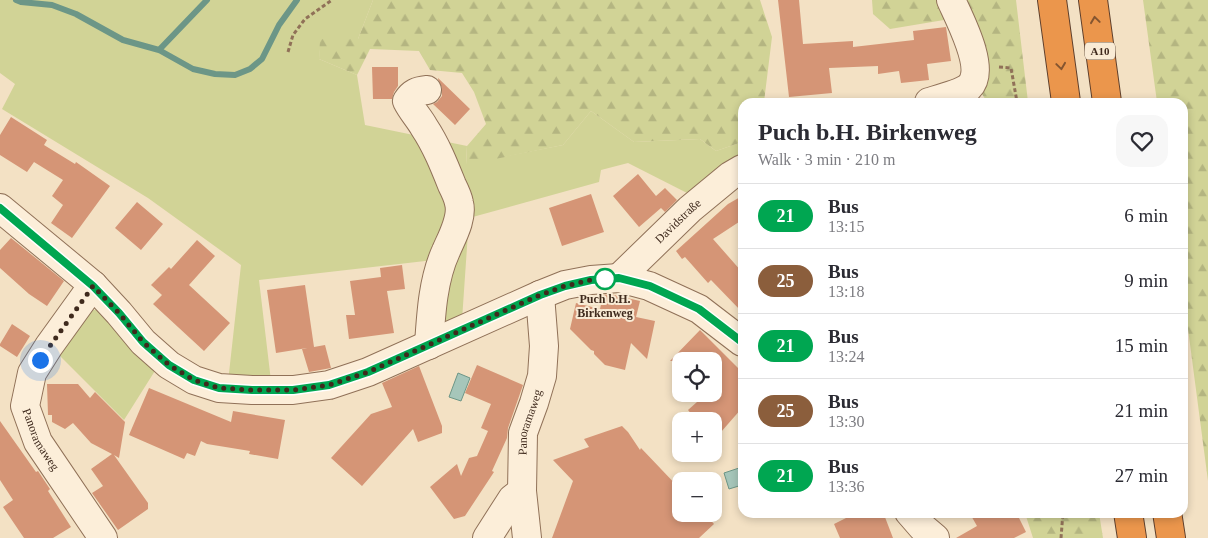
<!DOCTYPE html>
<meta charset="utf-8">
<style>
:root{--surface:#fff;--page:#f7f7f7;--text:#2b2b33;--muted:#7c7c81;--line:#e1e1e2}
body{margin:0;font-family:Georgia,serif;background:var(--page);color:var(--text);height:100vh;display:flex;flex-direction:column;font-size:19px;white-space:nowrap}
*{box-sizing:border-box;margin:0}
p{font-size:16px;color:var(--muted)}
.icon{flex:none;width:28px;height:28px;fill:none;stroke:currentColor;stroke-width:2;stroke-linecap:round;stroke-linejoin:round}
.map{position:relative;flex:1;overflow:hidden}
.panel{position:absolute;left:738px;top:98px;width:450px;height:420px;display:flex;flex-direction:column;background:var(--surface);border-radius:15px;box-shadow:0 2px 8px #0003}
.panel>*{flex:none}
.badge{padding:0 10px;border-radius:16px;font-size:18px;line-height:32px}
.tools{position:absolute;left:672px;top:352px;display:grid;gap:10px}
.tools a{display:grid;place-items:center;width:50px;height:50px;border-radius:10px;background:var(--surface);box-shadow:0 2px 8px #0003;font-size:25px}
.you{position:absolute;width:25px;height:25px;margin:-12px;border:4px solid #fff;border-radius:50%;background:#1a73e8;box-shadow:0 0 0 8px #1a73e833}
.map>.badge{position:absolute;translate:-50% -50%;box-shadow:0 0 0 2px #fff}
.round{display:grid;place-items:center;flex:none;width:52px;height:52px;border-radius:15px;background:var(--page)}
.head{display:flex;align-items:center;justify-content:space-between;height:85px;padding:0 20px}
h1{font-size:24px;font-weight:700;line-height:38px}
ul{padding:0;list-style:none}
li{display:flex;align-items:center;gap:15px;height:65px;padding:0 20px;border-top:1px solid var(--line)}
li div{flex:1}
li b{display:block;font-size:19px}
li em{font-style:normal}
li .badge{min-width:55px;font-weight:700;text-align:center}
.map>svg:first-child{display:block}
</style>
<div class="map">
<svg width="1208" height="538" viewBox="0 0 1208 538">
<defs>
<pattern id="forest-firs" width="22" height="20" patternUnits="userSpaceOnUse" patternTransform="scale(1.25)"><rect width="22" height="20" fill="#d1d396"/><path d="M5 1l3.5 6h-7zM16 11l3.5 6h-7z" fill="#b4b581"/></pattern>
</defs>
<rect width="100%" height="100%" fill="#f3e1c4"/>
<path fill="#d1d396" d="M0,0H373L358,39H321L319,59L357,75L365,125L467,146L466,164L563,145L591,111L634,142L700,139L716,151L742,142V152L691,195L628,163L601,170L599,182L469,218L462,320L436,332L434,260L259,280L271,381L228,382L241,265L148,198L2,109L15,84L0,73Z
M92,310H101L158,366L124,420L56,352Z"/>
<path fill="url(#forest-firs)" d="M373,0H760L772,37L764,102H742V142L716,151L700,139L634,142L591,111L563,145L466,165L467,146L486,124L474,92L462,73L430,70L419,51L370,49L357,75L319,59L320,39H358Z
M872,0H1016L1028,102H987L982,94L988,78L987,59L950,19L890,29L873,14Z
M1143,0H1208V481L1183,291L1182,102H1157Z
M1025,513H1099L1103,538H1033Z"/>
<path fill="#a6c6ba" stroke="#6c9687" d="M458,373L470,378L461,401L449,397Z
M742,467V485L729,489L724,473Z"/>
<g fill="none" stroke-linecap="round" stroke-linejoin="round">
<path stroke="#6c9687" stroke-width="6" d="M16,0L21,2L52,5L76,14L123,40L159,50L193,69L215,74L235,75L250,69L262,59L279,25L297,0
M159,50L207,0"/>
</g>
<path fill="#d59576" d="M778,0H799L803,44L853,41V47L914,40L913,31L946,27L951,61L927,64L929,80L901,83L899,71L878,74V66L829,68L832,93L789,97Z
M372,67H398V86L394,92L392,99H373Z
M438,78L470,109L455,125L433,104L437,102L442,96V88L438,79Z
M11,117L47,140L44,145L75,164L76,162L110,186L72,238L51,223L63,205L52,196L63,180L34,162L27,172L0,155V135Z
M638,174L656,196L665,188L677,200L665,212L661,208L639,227L613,196Z
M591,194L604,232L562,246L549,208Z
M742,196V220L713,239L742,272V312L711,280L708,283L685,257L682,259L676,251L728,204Z
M137,202L163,224L141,250L115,228Z
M11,238L64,281L47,306L29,294L0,268V250Z
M197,240L215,256L189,285L230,323L204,351L153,304L162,295L151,285L169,267L171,269Z
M402,265L405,289L387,291L394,333L349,339L346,315H355L350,281L381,277L380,268Z
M305,285L314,347L325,345L331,368L309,372L302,349L307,348L276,353L267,290Z
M610,294L640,301L636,317L655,321L647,359L631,343L625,370L605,365L594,354V351L591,350L570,329L576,303L600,309L603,295Z
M12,324L30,336L17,357L0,346V344Z
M700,330L742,372V408L721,432L714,425V421H697L688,410L706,394H714V361H670Z
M477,365L523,385L508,428L507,438L492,471L494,472L465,516L454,519L430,487L457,464L461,476L469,458L477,456L488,431L481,428L491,404L465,393Z
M419,366L442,426V433L418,442L413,429L362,486L331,458L371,414L392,407L382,383Z
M47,384H78L90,398L95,392L125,422L119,458L114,455L148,503V509L118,530L92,493L103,486L91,469L112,454L91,443L73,423L65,429L52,422V415H48Z
M149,388L231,422L233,411L285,420L278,459L249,454L250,451L207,444L201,441L195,456L187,453L184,459L129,435Z
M0,421L36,472L38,471L50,489L48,491L71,527L53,538H24L3,507L13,500L0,480Z
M622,426L628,432L640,450L641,448L681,490V514H705L714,524L699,538H552L573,481L553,460L589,447L584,439Z
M846,512H883L893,538H840L834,524L848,517Z
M969,512H1016L1026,532L1014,538H956L977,526Z"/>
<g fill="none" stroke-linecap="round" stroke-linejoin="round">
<g stroke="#907158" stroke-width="30">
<g id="minor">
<path d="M427,90C417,91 412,93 407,101C412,111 419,118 424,127C436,145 444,165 452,185C455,191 458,197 459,203C463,218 452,237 446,251C433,279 431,314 429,345"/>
<path d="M929,102C939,99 962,93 969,87C987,70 959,18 951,0"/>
<path d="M0,208L93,285L119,313L143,342L169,365L194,380L219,388L252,390H293L329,385L368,372L540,295L565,285L591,280L619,278L649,286L699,309L742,342"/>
<path id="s1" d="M619,278L690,209L730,176L742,169"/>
<path id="s2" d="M93,285L49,346L32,373L25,406L38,442L103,538"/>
<path d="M522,491L527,538"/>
<path d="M909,512L922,527L935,538"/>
<path id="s3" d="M487,538L512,499L522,491L523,433L534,403L542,376L544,346L540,295"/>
</g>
</g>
<g stroke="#5e3f2c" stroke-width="30">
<path id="highway" d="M1052,0L1066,102
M1093,0L1107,102
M1128,512L1132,538
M1167,512L1171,538"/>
</g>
<path stroke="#907158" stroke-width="3" stroke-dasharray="4 2.5" stroke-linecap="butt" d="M288,52L293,35L305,19L332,0
M999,67L1011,68L1017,102
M1061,538L1063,512"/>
<use href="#minor" stroke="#fceed9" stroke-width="28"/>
<use href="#highway" stroke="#eb964c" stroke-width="28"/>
</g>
<defs><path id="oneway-chevron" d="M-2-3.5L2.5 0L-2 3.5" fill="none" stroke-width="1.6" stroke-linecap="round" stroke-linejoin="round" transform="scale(1.25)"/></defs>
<g stroke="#845530">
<use href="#oneway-chevron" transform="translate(1095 20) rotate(-98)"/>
<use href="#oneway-chevron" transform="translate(1061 66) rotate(82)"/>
</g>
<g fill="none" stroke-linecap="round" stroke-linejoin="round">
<g stroke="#fff" stroke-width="11">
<path id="line" d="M0,208L93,286L119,313L143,342L169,365L194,380L219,388L252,390H293L329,385L368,372L540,295L565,286L591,280L619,278L650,286L699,309L742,342"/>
</g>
<use href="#line" stroke="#00a651" stroke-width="8"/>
<path stroke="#3f2a1d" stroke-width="5" stroke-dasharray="0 9" d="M40,360L93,286L119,313L143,342L169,365L194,380L219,388L252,390H293L329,385L368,372L540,295L565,286L591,280L605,279"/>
</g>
<circle fill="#fff" stroke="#00a651" stroke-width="2.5" cx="605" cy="279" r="10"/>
<g text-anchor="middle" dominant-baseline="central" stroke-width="4" stroke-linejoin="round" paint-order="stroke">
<rect fill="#f9ebd5" stroke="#776454" stroke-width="1" x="1085" y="42.5" width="30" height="17" rx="4"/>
<g font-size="11" font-weight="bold" fill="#3f2a1d">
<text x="1100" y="51">A10</text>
</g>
<g font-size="12" fill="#3f2a1d" stroke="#f9ebd5">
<text stroke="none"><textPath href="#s1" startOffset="82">Davidstraße</textPath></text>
<text stroke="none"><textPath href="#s3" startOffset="129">Panoramaweg</textPath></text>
<text stroke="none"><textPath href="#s2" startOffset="178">Panoramaweg</textPath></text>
</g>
<g font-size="12" font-weight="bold" fill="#3f2a1d" stroke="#f9ebd5">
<text x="605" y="299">Puch b.H.<tspan x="605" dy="14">Birkenweg</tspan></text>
</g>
</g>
</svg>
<div class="tools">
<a><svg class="icon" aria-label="locate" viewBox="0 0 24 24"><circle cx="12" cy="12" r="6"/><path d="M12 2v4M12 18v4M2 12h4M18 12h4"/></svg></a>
<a>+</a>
<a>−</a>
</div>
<div class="you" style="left:40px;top:360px"></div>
<section class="panel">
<div class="head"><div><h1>Puch b.H. Birkenweg</h1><p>Walk · 3 min · 210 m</p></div><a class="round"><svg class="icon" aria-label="heart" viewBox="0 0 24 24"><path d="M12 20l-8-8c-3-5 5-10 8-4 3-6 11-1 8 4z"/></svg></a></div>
<ul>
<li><span class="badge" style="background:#00a651;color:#fff">21</span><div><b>Bus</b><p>13:15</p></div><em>6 min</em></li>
<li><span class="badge" style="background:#8b5e3c;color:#fff">25</span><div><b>Bus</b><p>13:18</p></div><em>9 min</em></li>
<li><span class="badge" style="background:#00a651;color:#fff">21</span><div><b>Bus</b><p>13:24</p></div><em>15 min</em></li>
<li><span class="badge" style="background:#8b5e3c;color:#fff">25</span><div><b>Bus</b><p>13:30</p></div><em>21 min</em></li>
<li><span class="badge" style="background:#00a651;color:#fff">21</span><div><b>Bus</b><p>13:36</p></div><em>27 min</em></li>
</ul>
</section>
</div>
